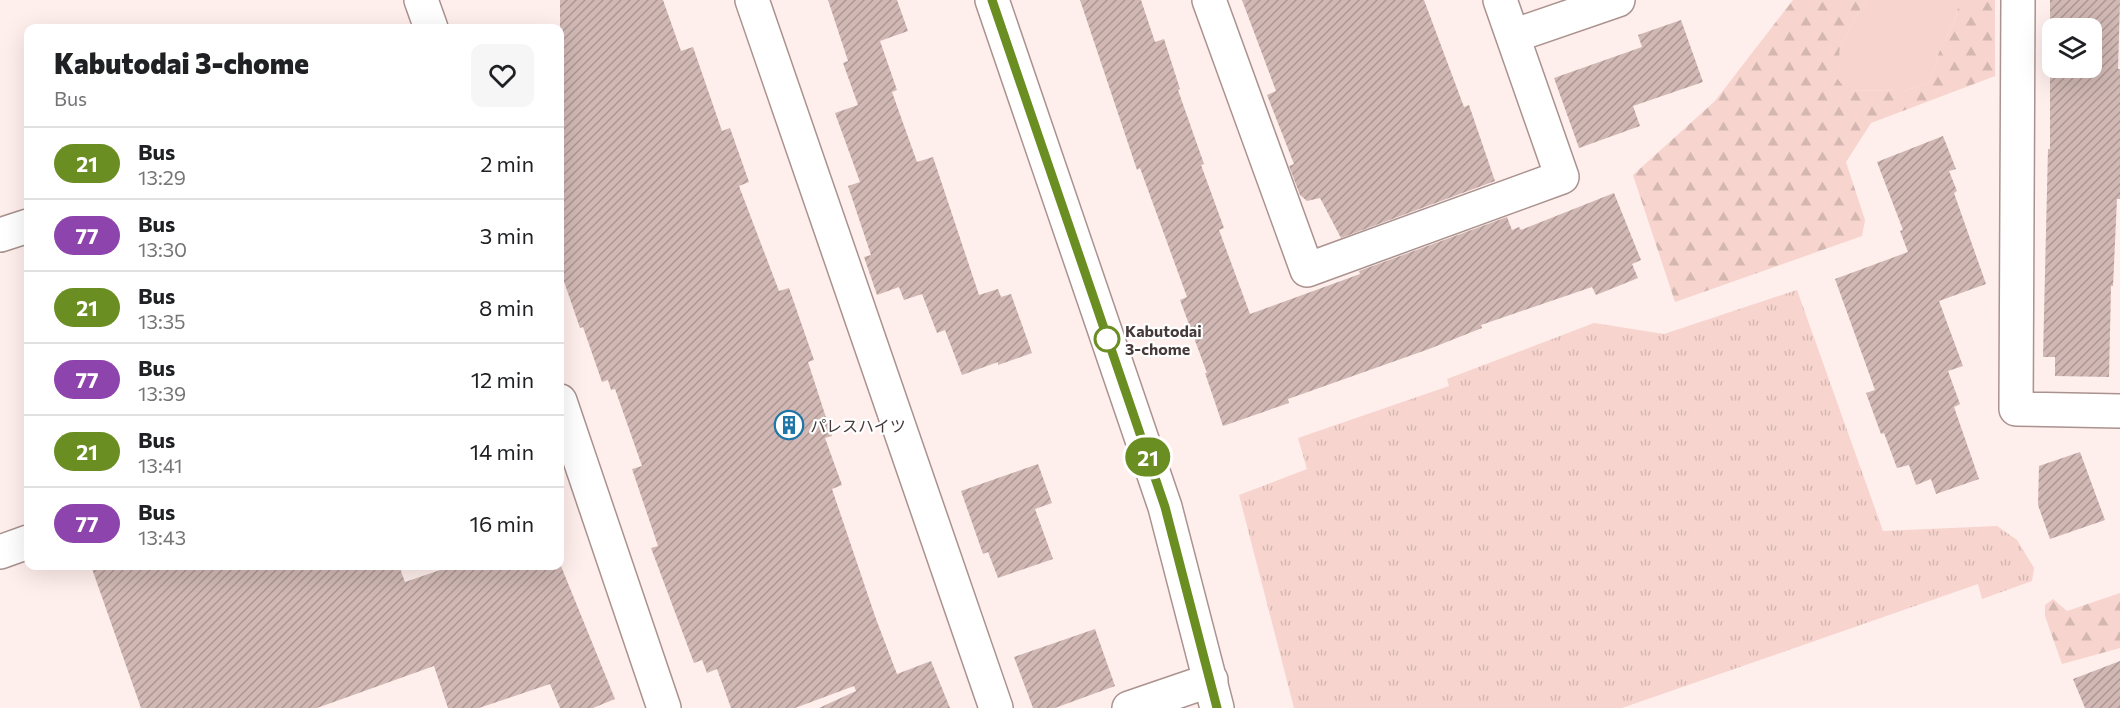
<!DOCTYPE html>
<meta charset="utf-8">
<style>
:root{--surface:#fff;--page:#f6f6f6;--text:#202124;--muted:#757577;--line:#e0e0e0}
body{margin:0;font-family:Commissioner,"Noto Sans JP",sans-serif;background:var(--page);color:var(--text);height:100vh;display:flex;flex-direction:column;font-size:22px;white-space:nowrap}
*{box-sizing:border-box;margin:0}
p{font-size:20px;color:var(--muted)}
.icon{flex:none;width:33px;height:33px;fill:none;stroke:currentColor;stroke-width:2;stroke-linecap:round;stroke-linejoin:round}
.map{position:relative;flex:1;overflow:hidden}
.sheet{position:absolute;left:24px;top:24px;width:540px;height:546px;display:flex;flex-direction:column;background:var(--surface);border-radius:12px;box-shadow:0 6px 24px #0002}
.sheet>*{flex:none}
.badge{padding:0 12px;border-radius:20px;font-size:21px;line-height:39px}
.controls{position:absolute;left:2042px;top:18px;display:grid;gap:12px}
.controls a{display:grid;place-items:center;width:60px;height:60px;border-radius:12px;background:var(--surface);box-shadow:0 6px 24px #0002;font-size:30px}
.map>.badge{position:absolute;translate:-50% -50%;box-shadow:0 0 0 3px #fff}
.round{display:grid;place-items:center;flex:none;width:63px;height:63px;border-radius:12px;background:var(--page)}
.overview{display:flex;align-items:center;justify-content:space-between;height:102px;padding:0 30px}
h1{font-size:28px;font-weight:800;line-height:45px}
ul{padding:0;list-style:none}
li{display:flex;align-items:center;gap:18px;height:72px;padding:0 30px;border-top:2px solid var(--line)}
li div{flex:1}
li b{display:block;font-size:22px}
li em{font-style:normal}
li .badge{min-width:66px;font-weight:700;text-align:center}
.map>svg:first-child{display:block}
</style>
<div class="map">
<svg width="2120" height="708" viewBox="0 0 2120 708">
<defs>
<pattern id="forest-firs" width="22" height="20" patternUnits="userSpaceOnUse" patternTransform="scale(1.5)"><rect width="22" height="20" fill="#f7d4ce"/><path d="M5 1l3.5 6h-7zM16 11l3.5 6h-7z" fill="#d5b7b2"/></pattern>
<pattern id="park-tufts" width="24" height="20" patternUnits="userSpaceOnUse" patternTransform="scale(1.5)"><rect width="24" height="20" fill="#f7d4ce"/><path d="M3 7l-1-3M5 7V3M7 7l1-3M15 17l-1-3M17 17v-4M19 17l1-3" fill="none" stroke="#d5b7b2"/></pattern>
<pattern id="building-hatch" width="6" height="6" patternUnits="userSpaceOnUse" patternTransform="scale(1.5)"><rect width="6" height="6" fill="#d1b8b4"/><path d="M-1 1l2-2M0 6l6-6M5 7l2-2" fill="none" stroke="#ab9793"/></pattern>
</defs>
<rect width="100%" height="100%" fill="#feeeec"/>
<path fill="#f7d4ce" d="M1866,0H1958C1960,18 1944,38 1938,55C1935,64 1933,74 1930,83L1903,91L1846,90L1836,78L1840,46Z"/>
<path fill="url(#forest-firs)" d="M1793,0H1866L1840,46L1837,78L1846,90L1903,91L1930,83C1933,74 1935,64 1938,55C1944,38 1960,18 1958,0H1995V76L1871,123L1846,162L1865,220L1862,236L1675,302L1633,175L1715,101Z
M2120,593V648L2062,664L2045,616V605L2053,599L2067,611Z"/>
<path fill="url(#park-tufts)" d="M1797,290L1883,531L1997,526L2017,540L2034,568L2032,581L1982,599L1978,584L1622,708H1294L1239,495L1307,469L1298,438L1449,386L1447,379L1594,323L1664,334Z"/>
<path fill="url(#building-hatch)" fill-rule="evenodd" d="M560,0H663L681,51L693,47L722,131L730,128L749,182L739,186L779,291L789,288L814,360L808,362L832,436L825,438L842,485L832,489L876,619L897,674L931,661L950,708H819L856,691L854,686L795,708H731L717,669L707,673L702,660L694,663L651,548L658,546L632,469L642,466L615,389L611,390L608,380L602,382L583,327L580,328L560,270Z
M828,0H897L908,31L880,41L897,90L892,92L917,162L933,157L979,295L998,289L1001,297L1011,294L1032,353L998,365V362L962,375L945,330L937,333L922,294L904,300L899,287L877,295L864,257L871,255L848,186L860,182L835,113L858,105L843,63L848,61Z
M1080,0H1141L1155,42L1164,39L1180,89L1178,90L1204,164L1201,165L1224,228L1219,230L1250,314L1360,274L1359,271L1507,217L1512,230L1519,227L1521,230L1614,193L1641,260L1632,264L1638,278L1596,295L1592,287L1481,325L1482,328L1429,349L1288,399L1289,403L1223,426L1205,373H1207L1180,300L1187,297L1140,168L1137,170Z
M1242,0H1424L1464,107L1469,105L1495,181L1341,238L1320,198L1307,201L1300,195L1289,166L1294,164L1267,95L1276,91Z
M2050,0H2120L2118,69H2120V199H2117L2113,286H2111L2109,377L2055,376V357H2043L2048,149H2050ZM2052,28H2091V68H2052Z
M1681,20L1703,82L1633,106L1640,126L1579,148L1554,78L1642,47L1638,35Z
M1943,136L1956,169L1949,171L1957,191L1954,193L1986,284L1939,301L1963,366L1948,371L1960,404L1954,407L1979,479L1936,494L1931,479L1916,485L1909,465L1897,468L1884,433L1881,434L1866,393L1875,390L1835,279L1908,252L1900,231L1903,230L1877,162Z
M2080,452L2105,520L2050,539L2038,505L2039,466Z
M1038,464L1052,503L1035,509L1053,559L998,578L988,552L983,554L961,491Z
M91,566H399L405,582L452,566H561L615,699L593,708H560L550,684L479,708H448L434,666L317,708H141Z
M1095,629L1115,686L1055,708H1033L1014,657Z
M2120,661V708H2085L2073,679Z"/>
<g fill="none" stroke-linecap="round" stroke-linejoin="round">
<g stroke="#aa928e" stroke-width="36">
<path id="minor" d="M421,0L431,28
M752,0L996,708
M1209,0L1307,270L1562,177L1500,0
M2018,0L2016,409L2120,411
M1513,36L1618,0
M0,235L28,226
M560,401L664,708
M0,552L28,542
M1129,708L1211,680"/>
</g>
<g stroke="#aa928e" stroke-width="36">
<path id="secondary" d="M992,0L1165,507L1217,708"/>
</g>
<use href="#minor" stroke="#fff" stroke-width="33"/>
<use href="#secondary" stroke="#fff" stroke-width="33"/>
</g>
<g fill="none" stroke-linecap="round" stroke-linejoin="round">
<g stroke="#fff" stroke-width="14">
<path id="line" d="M992,0L1165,507L1217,708"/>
</g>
<use href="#line" stroke="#6b8e23" stroke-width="9"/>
</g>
<defs>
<g id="building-ring" transform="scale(1.5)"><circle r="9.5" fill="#fff" stroke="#1f75a5" stroke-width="1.5"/><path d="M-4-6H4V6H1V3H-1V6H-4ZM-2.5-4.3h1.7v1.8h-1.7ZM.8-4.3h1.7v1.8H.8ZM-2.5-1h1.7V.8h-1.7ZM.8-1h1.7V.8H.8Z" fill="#1f75a5"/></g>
</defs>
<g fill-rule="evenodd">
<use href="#building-ring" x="789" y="425"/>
</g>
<circle fill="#fff" stroke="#6b8e23" stroke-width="3" cx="1107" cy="339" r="12"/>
<g text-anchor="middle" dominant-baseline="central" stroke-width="4.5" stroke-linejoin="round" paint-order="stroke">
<g font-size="16" font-weight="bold" fill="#453a39" stroke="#fff" text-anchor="start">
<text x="1125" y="330">Kabutodai<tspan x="1125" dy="18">3-chome</tspan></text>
</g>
<g font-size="16" fill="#453a39" stroke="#fff" text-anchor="start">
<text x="810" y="425">パレスハイツ</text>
</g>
</g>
</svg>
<div class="controls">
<a><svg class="icon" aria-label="layers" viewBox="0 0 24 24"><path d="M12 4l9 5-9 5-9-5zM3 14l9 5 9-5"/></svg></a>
</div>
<b class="badge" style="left:1148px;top:457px;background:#6b8e23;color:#fff">21</b>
<section class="sheet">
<div class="overview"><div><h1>Kabutodai 3-chome</h1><p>Bus</p></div><a class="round"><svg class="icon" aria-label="heart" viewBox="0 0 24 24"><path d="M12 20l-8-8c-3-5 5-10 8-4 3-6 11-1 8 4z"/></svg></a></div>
<ul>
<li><span class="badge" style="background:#6b8e23;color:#fff">21</span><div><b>Bus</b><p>13:29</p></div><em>2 min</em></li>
<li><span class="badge" style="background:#8e44ad;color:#fff">77</span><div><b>Bus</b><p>13:30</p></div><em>3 min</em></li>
<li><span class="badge" style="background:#6b8e23;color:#fff">21</span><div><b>Bus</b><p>13:35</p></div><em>8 min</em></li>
<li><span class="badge" style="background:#8e44ad;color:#fff">77</span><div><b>Bus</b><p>13:39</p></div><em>12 min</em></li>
<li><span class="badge" style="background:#6b8e23;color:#fff">21</span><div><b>Bus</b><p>13:41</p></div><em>14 min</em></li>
<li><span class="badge" style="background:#8e44ad;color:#fff">77</span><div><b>Bus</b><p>13:43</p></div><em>16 min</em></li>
</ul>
</section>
</div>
